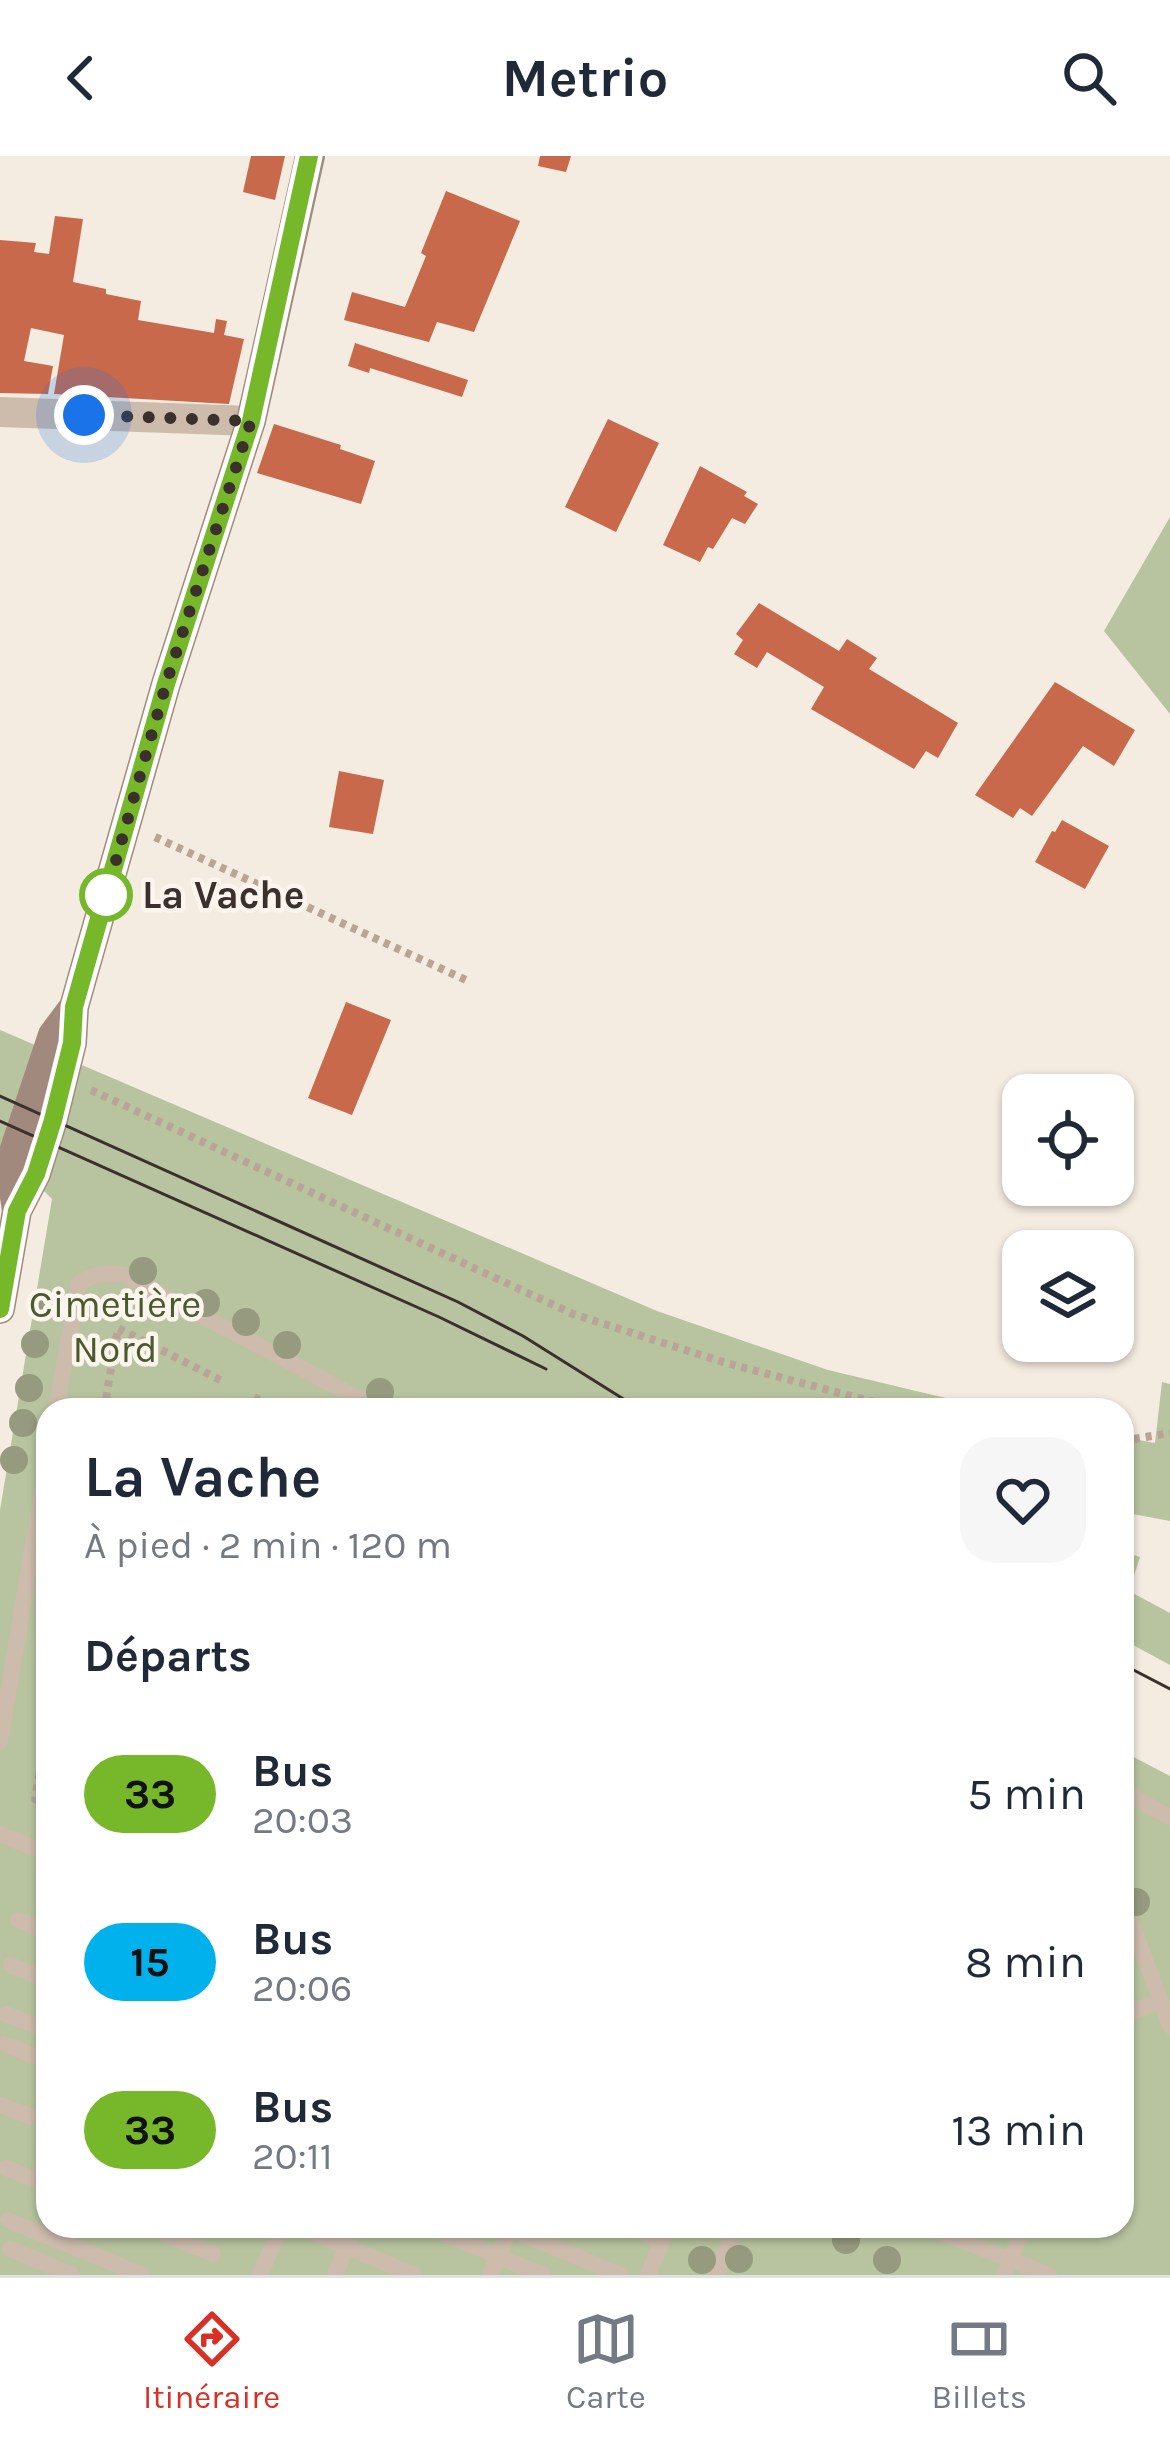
<!DOCTYPE html>
<html lang="fr">
<meta charset="utf-8">
<style>
:root{--surface:#fff;--page:#f6f6f7;--text:#1f2937;--muted:#747a83;--line:#e0e1e3;--accent:#d93025}
body{margin:0;font-family:Karla,sans-serif;background:var(--page);color:var(--text);height:100vh;display:flex;flex-direction:column;font-size:45px;white-space:nowrap}
*{box-sizing:border-box;margin:0}
p{font-size:39px;color:var(--muted)}
.icon{flex:none;width:66px;height:66px;fill:none;stroke:currentColor;stroke-width:2;stroke-linecap:round;stroke-linejoin:round}
.map{position:relative;flex:1;overflow:hidden}
.side{position:absolute;left:36px;top:1242px;width:1098px;height:840px;display:flex;flex-direction:column;background:var(--surface);border-radius:36px;box-shadow:0 3px 9px #0004}
.side>*{flex:none}
.badge{padding:0 24px;border-radius:39px;font-size:42px;line-height:78px}
.buttons{position:absolute;left:1002px;top:918px;display:grid;gap:24px}
.buttons a{display:grid;place-items:center;width:132px;height:132px;border-radius:24px;background:var(--surface);box-shadow:0 3px 9px #0004;font-size:60px}
.you{position:absolute;width:60px;height:60px;margin:-30px;border:9px solid #fff;border-radius:50%;background:#1a73e8;box-shadow:0 0 0 18px #1a73e833}
.map>.badge{position:absolute;translate:-50% -50%;box-shadow:0 0 0 6px #fff}
h2{padding:0 48px;font-size:45px;line-height:108px}
.round{display:grid;place-items:center;flex:none;width:126px;height:126px;border-radius:36px;background:var(--page)}
.headline{display:flex;align-items:center;justify-content:space-between;height:204px;padding:0 48px}
h1{font-size:57px;font-weight:700;line-height:90px}
ul{padding:0;list-style:none}
li{display:flex;align-items:center;gap:36px;height:168px;padding:0 48px}
li div{flex:1}
li b{display:block;font-size:45px}
li em{font-style:normal}
li .badge{min-width:132px;font-weight:700;text-align:center}
header{display:flex;justify-content:space-between;align-items:center;height:156px;padding:0 48px;background:var(--surface);font-size:54px;font-weight:700}
.dock{display:flex;justify-content:space-around;align-items:center;height:168px;border-top:3px solid var(--line);background:var(--surface);font-size:33px;color:var(--muted)}
.dock a{display:grid;justify-items:center;gap:6px}
.dock .active{color:var(--accent)}
.map>svg:first-child{display:block}
</style>
<header><svg class="icon" aria-label="back" viewBox="0 0 24 24"><path d="M15 5l-7 7 7 7"/></svg>Metrio<svg class="icon" aria-label="search" viewBox="0 0 24 24"><circle cx="10" cy="10" r="6"/><path d="M15 15l6 6"/></svg></header>
<div class="map">
<svg width="1170" height="2119" viewBox="0 0 1170 2119">
<rect width="100%" height="100%" fill="#f4ebe1"/>
<path fill="#b8c4a0" d="M1170,361V558L1104,475Z
M0,874L657,1155L828,1214L996,1254H48V2070H1122V1595L1170,1620V2119H0V1354L52,1043L0,991Z
M1162,1226L1170,1228V1365L1122,1356V1281L1155,1287Z
M1122,1395L1140,1401L1129,1435L1170,1457V1509L1122,1483Z"/>
<path fill="#c8694b" d="M251,0H285L275,44L243,36Z
M540,0H571L566,16L538,10Z
M446,35L520,65L474,176L437,166L429,186L344,164L352,136L405,151L426,100L421,97Z
M55,60L83,63L73,126L106,133V138L141,145L138,164L214,177L216,163L227,165L224,179L244,183L229,248L54,238L64,179L31,172L24,205L53,210L48,238L0,237V84L36,87L34,96L49,98Z
M355,187L468,224L462,241L370,212L369,217L348,210Z
M608,263L659,287L616,376L565,351Z
M274,268L341,289L340,293L375,305L361,348L257,317Z
M700,310L747,336L744,340L758,348L745,368L732,362L713,393L708,391L700,406L663,389Z
M759,447L839,495L847,483L877,502L869,513L958,567L938,602L926,595L914,613L811,553L824,531L767,496L757,512L734,498L743,484L736,478Z
M1055,526L1135,574L1114,610L1083,590L1032,660L1020,652L1013,662L975,639Z
M339,615L384,624L373,678L329,671Z
M1062,664L1109,690L1085,733L1035,706L1052,675L1055,676Z
M346,846L391,864L352,959L308,942Z"/>
<g fill="none" stroke-linecap="round" stroke-linejoin="round">
<path stroke="#b9a596" stroke-width="8" stroke-dasharray="6 6" stroke-linecap="butt" d="M155,681L468,825
M91,934L573,1158L726,1207L904,1254
M254,1241L279,1254
M104,1254L118,1172L224,1226
M1122,1285L1170,1277
M48,1570L35,1643L48,1649"/>
<path stroke="#cdbbac" stroke-width="16" d="M56,1254L79,1127C95,1117 106,1117 124,1119L381,1254
M224,1254L225,1252L230,1254
M0,1586L48,1300
M1122,1635L1170,1661
M0,1678L48,1698
M1122,1742L1170,1870
M18,1764L48,1776
M11,1809L48,1825
M6,1858L48,1875
M1122,1859L1161,1845
M5,1888L48,1906
M0,1949L48,1967
M6,2012L48,2029
M8,2064L142,2119
M146,2070L213,2098
M297,2070L414,2119
M426,2070L543,2119
M503,2070L620,2119
M627,2070L662,2085
M925,2070L1049,2119
M10,2093L72,2119
M260,2119L281,2070
M335,2119L355,2070
M490,2119L511,2070
M648,2119L668,2070
M716,2119L736,2070
M1004,2119L1024,2070"/>
<path stroke="#cdbbac" stroke-width="30" d="M0,256L251,265"/>
<path stroke="#a18a7d" stroke-width="30" d="M17,1055L11,1012L15,993L53,879L74,851
M0,1153L17,1055L36,1018L53,964L72,887L74,851L83,819L166,528L251,265L310,0"/>
<path stroke="#3b302b" stroke-width="3" d="M0,940L458,1146L523,1180L641,1254
M0,965L439,1161L546,1213
M1122,1508L1170,1533"/>
</g>
<g fill="#969b7f">
<circle cx="143" cy="1115" r="14"/>
<circle cx="206" cy="1147" r="14"/>
<circle cx="43" cy="1149" r="14"/>
<circle cx="246" cy="1166" r="14"/>
<circle cx="35" cy="1188" r="14"/>
<circle cx="287" cy="1189" r="14"/>
<circle cx="29" cy="1232" r="14"/>
<circle cx="380" cy="1236" r="14"/>
<circle cx="23" cy="1267" r="14"/>
<circle cx="14" cy="1304" r="14"/>
<circle cx="1136" cy="1746" r="14"/>
<circle cx="846" cy="2084" r="14"/>
<circle cx="739" cy="2103" r="14"/>
<circle cx="702" cy="2104" r="14"/>
<circle cx="887" cy="2104" r="14"/>
</g>
<g fill="none" stroke-linecap="round" stroke-linejoin="round">
<g stroke="#fff" stroke-width="27">
<path id="line" d="M0,1153L17,1055L36,1018L53,964L72,887L74,851L83,819L166,528L251,265L309,0"/>
</g>
<use href="#line" stroke="#76b82a" stroke-width="18"/>
<path stroke="#3b302b" stroke-width="12" stroke-dasharray="0 21.6" d="M84,259L251,265L166,528L102,754L106,739"/>
</g>
<circle fill="#fff" stroke="#76b82a" stroke-width="6" cx="106" cy="739" r="24"/>
<g text-anchor="middle" dominant-baseline="central" stroke-width="9" stroke-linejoin="round" paint-order="stroke">
<g font-size="39" font-weight="bold" fill="#3b302b" stroke="#fbf5ee" text-anchor="start">
<text x="142" y="739">La Vache</text>
</g>
<g font-size="39" fill="#4a5a2e" stroke="#fbf5ee">
<text x="115" y="1148">Cimetière<tspan x="115" dy="45">Nord</tspan></text>
</g>
</g>
</svg>
<div class="buttons">
<a><svg class="icon" aria-label="locate" viewBox="0 0 24 24"><circle cx="12" cy="12" r="6"/><path d="M12 2v4M12 18v4M2 12h4M18 12h4"/></svg></a>
<a><svg class="icon" aria-label="layers" viewBox="0 0 24 24"><path d="M12 4l9 5-9 5-9-5zM3 14l9 5 9-5"/></svg></a>
</div>
<div class="you" style="left:84px;top:259px"></div>
<section class="side">
<div class="headline"><div><h1>La Vache</h1><p>À pied · 2 min · 120 m</p></div><a class="round"><svg class="icon" aria-label="heart" viewBox="0 0 24 24"><path d="M12 20l-8-8c-3-5 5-10 8-4 3-6 11-1 8 4z"/></svg></a></div>
<h2>Départs</h2>
<ul>
<li><span class="badge" style="background:#76b82a;color:#111">33</span><div><b>Bus</b><p>20:03</p></div><em>5 min</em></li>
<li><span class="badge" style="background:#00b1eb;color:#111">15</span><div><b>Bus</b><p>20:06</p></div><em>8 min</em></li>
<li><span class="badge" style="background:#76b82a;color:#111">33</span><div><b>Bus</b><p>20:11</p></div><em>13 min</em></li>
</ul>
</section>
</div>
<nav class="dock">
<a class="active"><svg class="icon" aria-label="directions" viewBox="0 0 24 24"><path d="M12 3l9 9-9 9-9-9zM9 14v-3h6M13 9l2 2-2 2"/></svg>Itinéraire</a>
<a><svg class="icon" aria-label="map" viewBox="0 0 24 24"><path d="M3 6l6-2 6 2 6-2v14l-6 2-6-2-6 2zM9 4v14M15 6v14"/></svg>Carte</a>
<a><svg class="icon" aria-label="tickets" viewBox="0 0 24 24"><path d="M3 7h18v10H3zM15 7v10"/></svg>Billets</a>
</nav>
